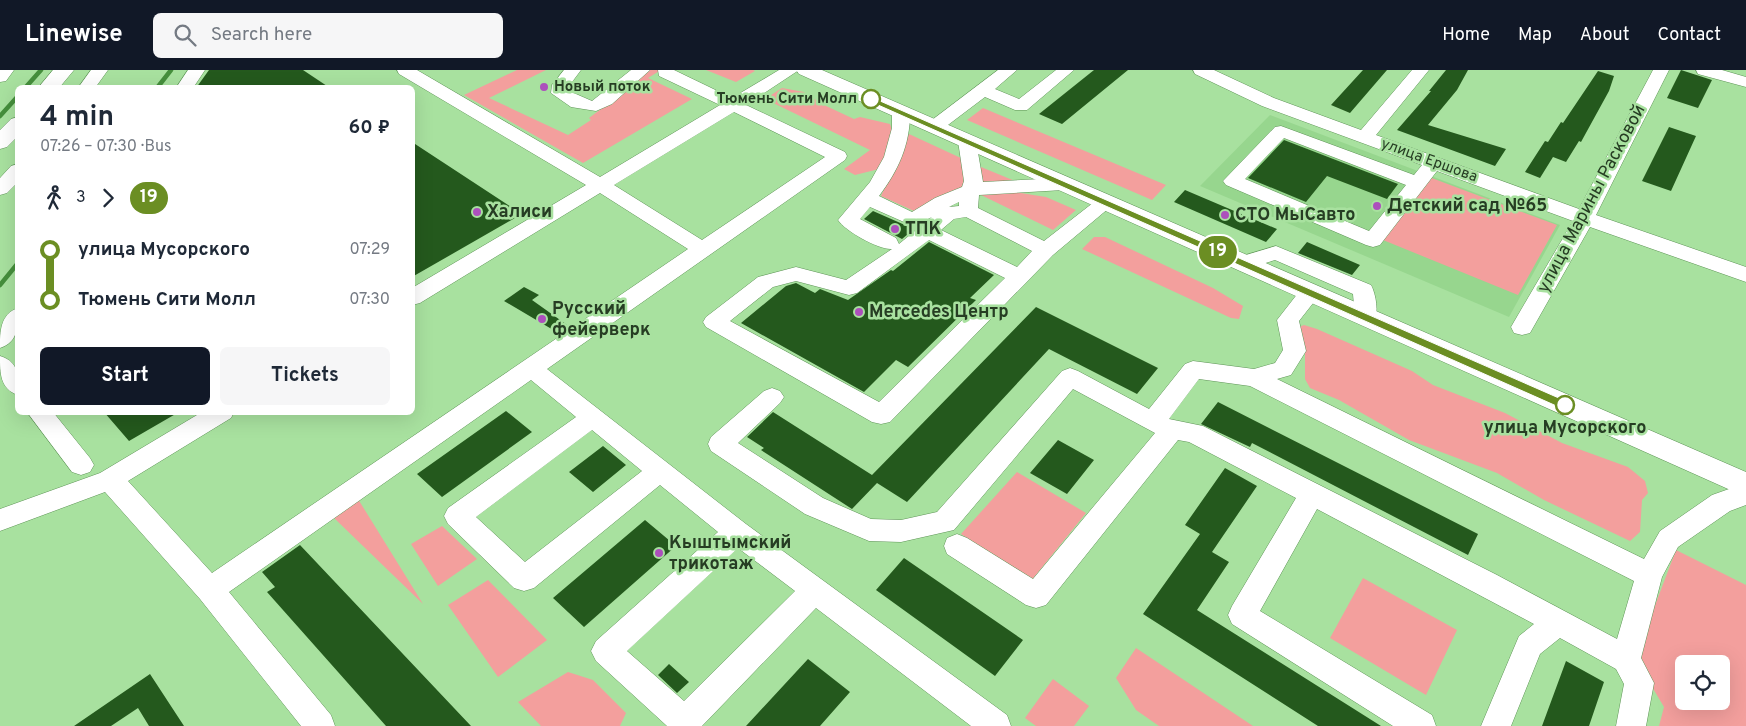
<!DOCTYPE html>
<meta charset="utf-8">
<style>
:root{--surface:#fff;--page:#f6f6f7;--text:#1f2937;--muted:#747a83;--accent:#111827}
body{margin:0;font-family:Overpass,sans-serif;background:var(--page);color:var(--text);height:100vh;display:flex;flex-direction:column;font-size:19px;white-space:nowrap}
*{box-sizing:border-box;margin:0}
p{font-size:16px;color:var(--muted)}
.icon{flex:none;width:28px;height:28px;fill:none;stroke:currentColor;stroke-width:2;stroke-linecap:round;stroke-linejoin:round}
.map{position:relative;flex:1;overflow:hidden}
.drawer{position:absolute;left:15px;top:15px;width:400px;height:330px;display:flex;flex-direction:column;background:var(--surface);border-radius:8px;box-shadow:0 5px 20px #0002}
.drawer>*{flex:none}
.badge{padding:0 10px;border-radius:16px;font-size:18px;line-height:32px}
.controls{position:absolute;left:1675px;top:585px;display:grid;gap:10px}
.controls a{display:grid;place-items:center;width:55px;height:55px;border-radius:8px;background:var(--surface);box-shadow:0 5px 20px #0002;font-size:25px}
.map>.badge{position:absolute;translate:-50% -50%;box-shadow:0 0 0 2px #fff}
.legs{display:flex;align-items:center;gap:8px;height:55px;padding:0 25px;font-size:16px}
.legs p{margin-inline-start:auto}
.head{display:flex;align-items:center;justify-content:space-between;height:85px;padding:0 25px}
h1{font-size:28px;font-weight:700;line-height:38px}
.cta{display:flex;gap:10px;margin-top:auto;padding:10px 25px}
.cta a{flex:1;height:58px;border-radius:8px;background:var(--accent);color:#fff;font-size:20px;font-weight:700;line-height:58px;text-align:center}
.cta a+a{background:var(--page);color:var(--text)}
ul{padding:0 25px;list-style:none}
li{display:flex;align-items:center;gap:18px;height:50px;font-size:19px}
li i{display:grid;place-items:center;width:8px;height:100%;margin:0 6px;background:currentColor}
li i::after{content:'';width:12px;height:12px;margin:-6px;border:4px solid;border-radius:50%;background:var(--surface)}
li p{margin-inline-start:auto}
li:first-child i{background:linear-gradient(#0000 50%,currentColor 0)}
li:last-child i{background:linear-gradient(currentColor 50%,#0000 0)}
header{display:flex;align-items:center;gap:30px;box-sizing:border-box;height:70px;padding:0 25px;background:var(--accent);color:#fff}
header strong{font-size:24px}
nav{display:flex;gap:28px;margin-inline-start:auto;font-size:18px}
.search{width:350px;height:45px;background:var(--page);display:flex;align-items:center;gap:12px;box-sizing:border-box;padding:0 18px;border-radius:8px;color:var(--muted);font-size:19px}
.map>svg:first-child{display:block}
</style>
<header>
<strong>Linewise</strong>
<div class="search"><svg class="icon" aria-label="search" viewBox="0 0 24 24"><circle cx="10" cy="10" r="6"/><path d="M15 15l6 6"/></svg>Search here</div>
<nav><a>Home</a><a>Map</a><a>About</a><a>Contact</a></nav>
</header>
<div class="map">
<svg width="1746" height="656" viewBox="0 0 1746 656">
<rect width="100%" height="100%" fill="#a8e19f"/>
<path fill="#97d68e" d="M1270,45L1560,155L1509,247L1200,116Z"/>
<path fill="#f39f9d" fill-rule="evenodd" d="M517,0H546L489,28L568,65L591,50L589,48L629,18L650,0H661L648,8L692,29L583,93L464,25Z
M706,0H753L755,1L736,12Z
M782,18L804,22L824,35L854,49L860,47L890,54L895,70L879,99L855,105L844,99L870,80L765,29Z
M983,38L1166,115L1152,130L967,50Z
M909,64L963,89L964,117L914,141L881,126Z
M981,97L1020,113H981Z
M1429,107L1557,155L1518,225L1383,170Z
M1014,122L1046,127L1076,140L1053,160L979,124Z
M1094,167H1105L1213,218L1243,236L1239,249L1231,248L1082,179Z
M1304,255L1317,259L1412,301L1433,315L1505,343L1562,373L1628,397L1645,411L1648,423L1642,430L1640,462L1630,471L1544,430L1497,403L1409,370L1339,330L1310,318L1305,309V283L1299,257Z
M1017,402L1086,443L1031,511L961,464Z
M358,429L423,534L333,447Z
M442,456L477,489L438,516L411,474Z
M1676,480L1746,515V656H1659L1664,637L1635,588ZM1684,594H1721V631H1684Z
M1363,508L1457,560L1426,625L1330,568Z
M488,510L547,570L498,607L448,535Z
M1136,578L1253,656H1159L1136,640L1116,608Z
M568,602L593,610L626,643L620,656H541L518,632Z
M1053,609L1089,636L1074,656H1036L1025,648Z"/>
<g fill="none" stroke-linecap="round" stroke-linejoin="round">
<path stroke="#458f3c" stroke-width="4.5" d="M25,18L41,0
M157,18L171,0
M0,46L18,26
M0,215L18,193"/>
</g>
<path fill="#24591d" d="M209,0H303L330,18H196Z
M1094,0H1128L1062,54L1039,44Z
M1363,0H1387L1350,43L1331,35Z
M1446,0H1468L1457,20L1428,55L1506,79L1495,96L1397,60L1431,21H1429Z
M1681,0L1712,10L1698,38L1667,28Z
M1598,1L1614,6L1609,21L1581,72L1579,71L1566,92L1553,87L1540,108L1525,102L1545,71L1548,72L1561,52L1563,53Z
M1669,57L1696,66L1671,121L1642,111Z
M1284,70L1398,114L1387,129L1327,106L1306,132L1248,108Z
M412,72L522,144L412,207Z
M1185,120L1277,159L1266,172L1174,132Z
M873,141L914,159L902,169L864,149Z
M929,172L994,205L970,228L976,230L908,297L896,290L864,322L741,253L786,216L796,213L815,223L820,219L848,230L891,200L893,201Z
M1307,172L1360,195L1352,205L1298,183Z
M524,217L539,225L532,230L570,257L560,264L504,231Z
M1036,237L1158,298L1137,324L1049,279L907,432L877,413L852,439L761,380L764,378L747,367L773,342L872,405Z
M1218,332L1478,464L1468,485L1252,373L1250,377L1201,354Z
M506,341L532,362L442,427L417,404Z
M104,342H179L129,371Z
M1058,370L1094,390L1067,424L1030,403Z
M603,376L626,395L593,422L569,402Z
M1225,398L1257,416L1212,482L1229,492L1197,540L1381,656H1318L1143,544L1200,464L1185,455Z
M645,450L676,476L584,557L553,528Z
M300,475L471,656H386L267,522L275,517L262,502Z
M904,488L1023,570L995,606L876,520Z
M808,589L850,622L820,656H746Z
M1566,591L1604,612L1589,656H1542Z
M669,594L689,612L677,623L658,605Z
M150,604L184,656H149L138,638L111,656H74Z"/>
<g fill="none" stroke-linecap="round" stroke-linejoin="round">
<g stroke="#5e9457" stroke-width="1">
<path id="minor" d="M0,0H14L6,11L0,12Z
M91,0H108L95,18H78Z
M188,0H205L193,18H176Z
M397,0H417L600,107L720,35L659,6L658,0H674L732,28L779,0H799L746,35L845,82L847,86L845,90L547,299L746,454L1007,645L1011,656H971L816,538L702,656H667L596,591L591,581L596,571L718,462L660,415L534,518L524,521L514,518L448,454L444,446L448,438L576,347L531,310L229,522L331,645L335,656H301L200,529L105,422L0,461V439L100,403L202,342H234L231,348L128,411L212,503L688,179L600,123L420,233L412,235V218L586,115L399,4ZM734,42L825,87L702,170L614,115ZM592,360L642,401L525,492L476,447ZM738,478L795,521L684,631L627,581Z
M564,0H581L569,16V21L592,31L631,0H650L612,34L596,41L571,37L551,23L552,15Z
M998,0H1017L995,19L1019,29L1056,0H1074L1027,40H1015L985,27L940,61H928L925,57L928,53Z
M1193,0H1214L1274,28L1361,60L1412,0H1429L1376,65L1579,139L1653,0H1669L1596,145L1746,197V212L1590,157L1530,263L1522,265L1514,263L1511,257L1573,151L1437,101L1380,175L1373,177L1366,175L1226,115L1223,111L1275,57L1281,56L1414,105L1422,95L1262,36L1195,4ZM1284,68L1406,115L1369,161L1245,109Z
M1696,0H1722L1746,7V17L1698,4Z
M901,38L907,39L910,43C910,75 898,101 879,126L912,142L935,128L962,117L964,111L958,71L961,67H973L976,71L983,112L1063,108L1070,110L1073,114L1070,118L1063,120L979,125L978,138L1044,171L1098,129L1105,127L1112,129L1115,133L1053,185L890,352L881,354L872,352L706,257L703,252L706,247L758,207L796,197L846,210L892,179C879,180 845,161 838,150L870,112L884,87L892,58V43L895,39ZM959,132V136L949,137ZM870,137L913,156L932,147L899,174L896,168L860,149ZM966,147L1032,181L1017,197L941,160L954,149ZM929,170L1005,208L879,332L730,251L773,217L796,211L849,225L857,223Z
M18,94V112L7,123L0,125V108L11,96Z
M1276,176L1371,215C1376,224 1379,243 1374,252L1366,255L1358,252L1355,247L1353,224L1275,190L1243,200L1236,198L1233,193L1236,188Z
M1310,216L1318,218L1321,223L1299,251L1306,281L1291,305L1277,309L1644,489L1660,461L1712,425L1746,413V435L1730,441L1678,477L1662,507L1641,588L1654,613L1646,656H1616L1624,614L1616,599L1560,568L1540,584L1511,656H1481L1519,566L1534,554L1317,439L1260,541L1432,645L1436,656H1393L1232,554L1228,545L1232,536L1296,428L1189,372L1178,370L1046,535L1036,538L1026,535L947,484L944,476L947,468L957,464L967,468L1033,509L1155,363L1073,319L954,460L901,472L869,471L805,444L711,381L708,374L711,367L764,321L772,318L780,321L784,327L780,333L738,373L823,428L871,449L901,450L937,442L1062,301L1070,298L1078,301L1149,339L1185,294L1193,291L1254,299L1275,293L1283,280L1277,250L1302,218ZM1199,309L1250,316L1634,511L1617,569L1497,505L1203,356L1169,349Z
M18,238C18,255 19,272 0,278C0,262 0,244 18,238Z
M0,286C20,292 18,307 18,325C0,319 0,303 0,286Z
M27,342H53L90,388L94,395L90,402L81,405L72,402Z"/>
</g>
<g stroke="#5e9457" stroke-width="1">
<path id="major" d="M53,0H74L59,18H38Z
M796,0H822L1746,402V427L799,4Z
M18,47V66L7,77L0,79V60L11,49Z"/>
</g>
<use href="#minor" fill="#fff" fill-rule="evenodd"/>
<use href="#major" fill="#fff" fill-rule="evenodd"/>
</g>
<path fill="#6b8e23" stroke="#fff" d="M871,27L1568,332L1570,335L1568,338H1561L869,31Z"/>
<g fill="#ac50bc" stroke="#a8e19f" stroke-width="2">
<circle cx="544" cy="17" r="5"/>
<circle cx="1377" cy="136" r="5"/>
<circle cx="477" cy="142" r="5"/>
<circle cx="1225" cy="145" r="5"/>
<circle cx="895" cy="159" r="5"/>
<circle cx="859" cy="242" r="5"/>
<circle cx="542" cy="249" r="5"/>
<circle cx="659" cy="483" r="5"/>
</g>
<g fill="#fff" stroke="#6b8e23" stroke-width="2.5">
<circle cx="871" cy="29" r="9"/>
<circle cx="1565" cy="335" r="9"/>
</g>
<g text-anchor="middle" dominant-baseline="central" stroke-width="5" stroke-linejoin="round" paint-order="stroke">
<g font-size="15" font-weight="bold" fill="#263d23" stroke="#a8e19f" text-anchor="start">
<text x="554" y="17">Новый поток</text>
</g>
<g font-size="15" font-weight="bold" fill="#263d23" stroke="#a8e19f" text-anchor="end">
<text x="857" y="29">Тюмень Сити Молл</text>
</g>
<g font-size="15" fill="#263d23" stroke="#a8e19f">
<text transform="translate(1429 91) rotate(20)">улица Ершова</text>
</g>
<g font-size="18" fill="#263d23" stroke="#a8e19f">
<text transform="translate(1592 129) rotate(-62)">улица Марины Расковой</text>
</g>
<g font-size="18" font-weight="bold" fill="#263d23" stroke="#a8e19f" text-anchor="start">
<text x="1387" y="136">Детский сад №65</text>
<text x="487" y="142">Халиси</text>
<text x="1235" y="145">СТО МыСавто</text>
<text x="905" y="159">ТПК</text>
<text x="552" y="239">Русский<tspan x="552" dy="21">фейерверк</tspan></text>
<text x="869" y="242">Mercedes Центр</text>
<text x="669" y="473">Кыштымский<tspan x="669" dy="21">трикотаж</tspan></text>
</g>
<g font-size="18" font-weight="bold" fill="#263d23" stroke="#a8e19f">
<text x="1565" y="358">улица Мусорского</text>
</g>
</g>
</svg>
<div class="controls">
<a><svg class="icon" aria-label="locate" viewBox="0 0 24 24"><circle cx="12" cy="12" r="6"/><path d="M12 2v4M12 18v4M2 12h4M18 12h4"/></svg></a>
</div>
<b class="badge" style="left:1218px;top:182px;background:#6b8e23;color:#fff">19</b>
<section class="drawer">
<div class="head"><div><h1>4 min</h1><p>07:26 – 07:30 · Bus</p></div><b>60 ₽</b></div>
<div class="legs"><svg class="icon" aria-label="walk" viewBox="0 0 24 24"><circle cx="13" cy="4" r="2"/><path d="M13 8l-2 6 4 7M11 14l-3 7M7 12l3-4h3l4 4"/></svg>3<svg class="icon" aria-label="forward" viewBox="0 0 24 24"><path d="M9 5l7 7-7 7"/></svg><b class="badge" style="background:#6b8e23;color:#fff">19</b></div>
<ul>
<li><i style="color:#6b8e23"></i><b>улица Мусорского</b><p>07:29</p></li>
<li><i style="color:#6b8e23"></i><b>Тюмень Сити Молл</b><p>07:30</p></li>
</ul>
<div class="cta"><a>Start</a><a>Tickets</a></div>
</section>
</div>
